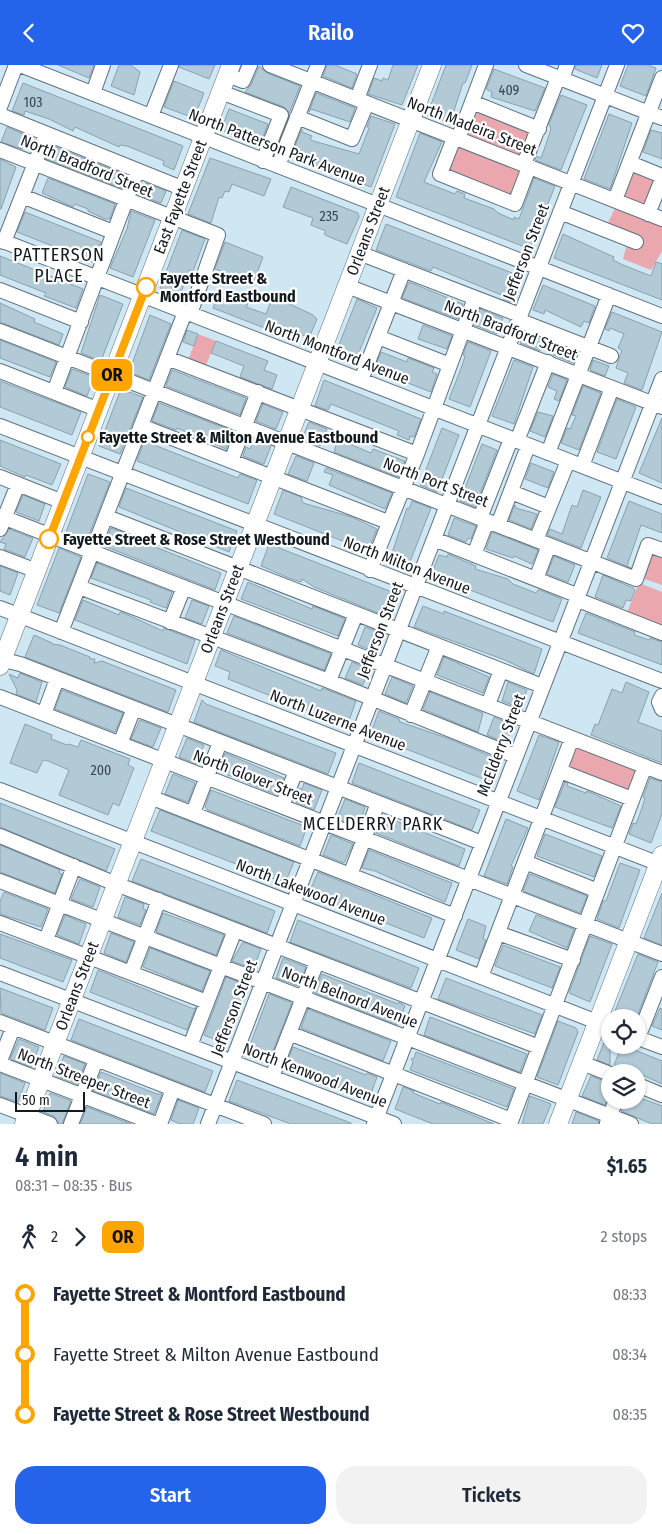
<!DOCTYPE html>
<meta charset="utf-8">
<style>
:root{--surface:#fff;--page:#f2f2f3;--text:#1f2937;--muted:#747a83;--accent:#2563eb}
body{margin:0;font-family:"Fira Sans Condensed",sans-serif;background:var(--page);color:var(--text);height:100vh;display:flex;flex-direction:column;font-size:19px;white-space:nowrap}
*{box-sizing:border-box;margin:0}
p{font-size:16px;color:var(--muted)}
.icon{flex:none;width:28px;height:28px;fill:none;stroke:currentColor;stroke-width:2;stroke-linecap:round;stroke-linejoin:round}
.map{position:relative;height:1059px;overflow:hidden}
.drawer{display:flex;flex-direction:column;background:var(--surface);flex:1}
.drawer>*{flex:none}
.badge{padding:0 10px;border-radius:8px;font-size:18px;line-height:32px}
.tools{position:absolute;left:601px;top:944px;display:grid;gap:10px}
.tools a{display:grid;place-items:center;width:45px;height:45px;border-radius:50%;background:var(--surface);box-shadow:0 1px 4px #0004;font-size:25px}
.scale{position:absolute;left:15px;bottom:12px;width:70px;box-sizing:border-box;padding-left:5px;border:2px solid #121a1f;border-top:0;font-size:14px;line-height:18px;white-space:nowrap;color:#121a1f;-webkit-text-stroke:4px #fff;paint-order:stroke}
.map>.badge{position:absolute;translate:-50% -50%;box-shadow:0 0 0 2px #fff}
.legs{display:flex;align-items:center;gap:8px;height:55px;padding:0 15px;font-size:16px}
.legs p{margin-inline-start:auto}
.head{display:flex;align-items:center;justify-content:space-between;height:85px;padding:0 15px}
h1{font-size:28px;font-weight:600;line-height:38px}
.primary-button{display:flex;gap:10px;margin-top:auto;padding:10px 15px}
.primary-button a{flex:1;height:58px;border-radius:20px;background:var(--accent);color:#fff;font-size:20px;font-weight:600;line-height:58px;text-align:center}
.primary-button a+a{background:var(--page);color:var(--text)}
ul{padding:0 15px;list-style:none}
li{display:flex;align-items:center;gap:18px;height:60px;font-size:19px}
li i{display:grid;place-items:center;width:8px;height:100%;margin:0 6px;background:currentColor}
li i::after{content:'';width:12px;height:12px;margin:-6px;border:4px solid;border-radius:50%;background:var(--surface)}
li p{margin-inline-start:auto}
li:first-child i{background:linear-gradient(#0000 50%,currentColor 0)}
li:last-child i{background:linear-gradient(currentColor 50%,#0000 0)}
header{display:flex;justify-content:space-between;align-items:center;height:65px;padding:0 15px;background:var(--accent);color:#fff;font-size:22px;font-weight:600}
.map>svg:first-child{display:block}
</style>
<header><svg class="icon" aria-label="back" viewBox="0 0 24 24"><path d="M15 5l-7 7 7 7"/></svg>Railo<svg class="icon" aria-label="heart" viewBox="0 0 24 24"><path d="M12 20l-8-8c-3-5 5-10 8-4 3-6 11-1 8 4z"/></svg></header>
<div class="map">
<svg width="662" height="1059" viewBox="0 0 662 1059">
<rect width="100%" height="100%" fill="#cfe6f3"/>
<path fill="#eaa7ae" d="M474,42L533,64L523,95L463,70Z
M460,79L527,103L514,134L444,106L452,88L456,89Z
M632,104L661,116L650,143L621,131Z
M617,139L662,156V186L651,205L623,194L628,176L607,160Z
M198,269L216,276L204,305L187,298Z
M649,483L662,488V520L639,512Z
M639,518L662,527V564L626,550Z
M572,681L638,706L631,732L565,706Z"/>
<path fill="#b2c9d6" stroke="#8ba1ad" d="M58,0H94L89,13Z
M119,0H131L140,7L134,30L111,21Z
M180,0H215L209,14L179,2Z
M327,0H335L357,9L352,23L323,11Z
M393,0H418L402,40L368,29L374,13L382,16L383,13L388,15Z
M446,0H472L465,18H463L450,58L427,50Z
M576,0H602L597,13L575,4Z
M628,0H648L656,3L646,31L620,21Z
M259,1L267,8L300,21L289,48L284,42L245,27L251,20Z
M494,4L545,23L535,46L491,32L492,27L486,24Z
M174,16L204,28L194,53L164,42Z
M23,18L183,81L174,105L163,100L164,96L127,81L120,80L119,82L75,62L73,66L49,54L25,46L24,50L12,46Z
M316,28L355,43L350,57L311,44L309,47Z
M561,30L587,40L561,105L535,95L536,91L541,93L545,82L551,64L549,59Z
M229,44L268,59L260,80L221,65Z
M609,49L632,58L610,124L584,114Z
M371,51L395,59L371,122L291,91L302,64V67L312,71L310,75L359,89L369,63L367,62Z
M7,62L28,71L22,84L1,77Z
M651,65L662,68V94L643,87Z
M420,68L442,77L424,117L455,129L457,126L465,129L464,133L494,144L498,148L514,155V152L519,154L534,113L555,121L530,184L396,132Z
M51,80L126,110L121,123L46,94Z
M210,93L271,114L264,131L232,119L229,127L225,126L222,133L219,132L211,158L188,149Z
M0,94L16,102L1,144H0Z
M48,113L115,139L110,154H105L88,146V144L75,139L73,142L42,128Z
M146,118L166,126L161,138L141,131Z
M291,122L358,148L359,152L347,179L327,171L324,169L326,166L311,160L313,153L283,142Z
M131,146L155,155L133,212L110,203L127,164Z
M25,147L101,177L93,197L17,167Z
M386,159L520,211L510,237L503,234L504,231L499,229L433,202L431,206L376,185Z
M182,165L205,174L193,206L189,205L180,230L160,223Z
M563,169L614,192L613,195L623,200L651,211L656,197L662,199V235L554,193Z
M225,177L263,192L253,219L215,204Z
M0,191L83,224L76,243L44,231L46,228L0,210Z
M409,217L463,239L458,254L402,233Z
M543,220L595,241L589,258L584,256L581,262L545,245L544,249L533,245Z
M230,229L249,237L246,242L266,249L273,231L313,250L317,254L309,273L288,264L285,271L213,243L218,231L228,234Z
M100,230L123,239L101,296L81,288Z
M357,234L377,243L355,297L335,290Z
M0,238L35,254L34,257L63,269L59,280L0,257Z
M480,244L503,253L497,269L474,260Z
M612,247L662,267L642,325L624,318L628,308L616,303L622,285L618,283L624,269L610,263L609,266L605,264Z
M150,250L171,259L149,315L129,307Z
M423,260L452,271L447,284L418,274Z
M187,265L198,269L194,281L183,277Z
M525,267L544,275L540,286L520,278Z
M0,275L56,297L50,312L0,293Z
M216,276L268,296L264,305L277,310L272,324L240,312L244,301L211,288Z
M468,277L491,286L470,342L449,334L462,301L465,291L463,290Z
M557,280L577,288L573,298L553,290Z
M381,287L407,297L408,293L434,303L432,307L437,309L431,327L374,305Z
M514,295L533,302L514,359L492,351Z
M593,295L609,301L605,311L590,305Z
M72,304L94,312L87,331L65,322Z
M172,305L246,333L240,350L166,321Z
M553,309L567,315L559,336L554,334L557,326L548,322Z
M324,315L421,354L414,372L410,371L409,375L397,370L399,366L331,339L328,345L315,341Z
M0,316L81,347L72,370L0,342Z
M583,321L601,328L579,385L561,378L567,363L570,364L576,351L572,350Z
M121,324L143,332L120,389L99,381Z
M617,334L636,342L616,394L597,387Z
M159,338L233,366L226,384L177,363L176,365L152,356Z
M263,339L283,347L276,364L256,356Z
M538,347L553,351L545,372L530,366Z
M662,353V418L639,408Z
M309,357L327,364L320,381L302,374Z
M442,363L459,370L437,427L420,420Z
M254,374L271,381L264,399L243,391L246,382L250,384Z
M338,374L371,388L373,384L405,396L398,412L334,387Z
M0,375L61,399L52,420L26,410L25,412L0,401Z
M144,376L238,413L240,409L257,415L248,439L137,396Z
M482,379L497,385L475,442L460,436Z
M296,391L314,398L307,416L288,409Z
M531,398L554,407L548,423L525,414Z
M326,403L392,428L386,442L385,444L329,420L333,410L324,407Z
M88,409L110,417L87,475L66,467Z
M126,423L237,466L229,487L119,442Z
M283,425L301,432L303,438L352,452L377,464L368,486L274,449Z
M583,425L601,432L581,483L547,470L550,464L562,469L572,440L577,442Z
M23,430L45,439L39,456L16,447Z
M412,436L431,443L408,502L390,494L407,443L409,444Z
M629,436L662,449V468L641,460L627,501L631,503L607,493Z
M515,440L516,443L537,449L531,464L509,455Z
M454,453L476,461L471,474L468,473L466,477L448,470Z
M111,463L128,469L127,471L221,508L215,525L104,481Z
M9,464L33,473L25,492L4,484L6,479L0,477Z
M492,467L538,485L532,499L514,491L513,493L486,484Z
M269,479L397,529L388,552L314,522L302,514L301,517L289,513L261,501Z
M59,483L81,492L59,548L37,540Z
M448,489L476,501L475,504L508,514L513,519L536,528L538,525H540L562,534L553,557L431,510L439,490L447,492Z
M554,491L575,500L568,517L547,509Z
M97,498L172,527L166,543L150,537L151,535L91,513Z
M0,501L18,508L10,530L0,526Z
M603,510L633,523L635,525L631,536L626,535L623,543L595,532Z
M248,517L312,544L313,541L345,554L338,571L241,534Z
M83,535L119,550L120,547L128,550L163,566L164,563L195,575L187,599L75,555Z
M192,535L209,541L202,559L185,553Z
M423,541L444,549V546L542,584L534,609L505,595L414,562Z
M586,548L635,567L634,570L649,575L650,573L662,577V600L578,568Z
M234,551L331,589L324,605L227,568Z
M365,562L382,568L375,587L358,580Z
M34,570L52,578V579L60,580L90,592V594H95L94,598L102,596L176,625L168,647L25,592Z
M221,585L321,626L322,623L356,636L347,661L228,614L230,607L215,601Z
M444,592L489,612L483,628L437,610Z
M352,597L369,604L363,620L345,613Z
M20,608L42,617L36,637L16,629L17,625L9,609L18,613Z
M392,612L413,621L406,638L385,629Z
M508,617L527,625L520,643L502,636Z
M626,617L649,627L638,657L662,666V698L591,670L595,659L598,660L612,624L622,628Z
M62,625L123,648L115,667L55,644Z
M430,627L483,648L478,667L423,644Z
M202,635L206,639L336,688L328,709L194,657Z
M379,646L399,654L400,657L450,674L500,695L491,717L370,670Z
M494,652L513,660L506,678L487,670Z
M140,655L161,663L153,682L131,674Z
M25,659L52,670L51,674L67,680L68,679L78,682L81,675L130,694L128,700L134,703L119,741L113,738L108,750L59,730L69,705L48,696L43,695L37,708L10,698Z
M539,670L559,677L539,735L517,726Z
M187,673L204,680L196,699L179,692Z
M225,688L284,713L277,730L218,706Z
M359,698L480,745L472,765L352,718Z
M173,709L195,718L188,737L165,729Z
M650,713L662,717V749L651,778L629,769L633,758L636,759L642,743L645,733L643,732Z
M565,717L568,718L567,721L586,728L587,726L621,741L612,763L555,742Z
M304,718L322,725L314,745L296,738L298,733L295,732L299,723L302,724Z
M211,725L307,762L300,781L208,745L205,742Z
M345,734L365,742L359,762L337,754Z
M0,738L115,784L106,806L0,762Z
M160,745L294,797L285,818L151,766Z
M382,753L391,756V754L465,784L459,801L376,768Z
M506,754L528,763L511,801L513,802L507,819L484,811Z
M545,769L602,791L594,812L537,791Z
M331,770L353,779L344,798L323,790Z
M0,780L60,805L59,808L62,809L55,828L0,807Z
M369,785L452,818L445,837L375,806L362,803Z
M141,794L275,846L267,868L132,816Z
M620,798L640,805L619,863L597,854L603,836H606Z
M318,807L432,853L424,873L309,828Z
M530,809L587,831L580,848L523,826Z
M80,814L100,822L93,842L71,834Z
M4,827L48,844L41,862L0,849V836Z
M662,828V880L644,873Z
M125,832L144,839L143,844L146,845L140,860L118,852Z
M163,848L224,870L216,890L156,867Z
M65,850L86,859L79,879L57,870Z
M536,850L574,864L567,883L529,866Z
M468,854L486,861L483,874L486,875L479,894L456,885Z
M298,855L419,903L411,923L290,877Z
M111,868L134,877L126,897L104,888Z
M0,869L72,895L63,917L0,893Z
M590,871L612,879L590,937L569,928Z
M243,877L261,884L253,904L232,896Z
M503,880L560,902L552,923L495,901Z
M150,883L210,906L202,926L143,902Z
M638,889L658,897L637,952H632L615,946Z
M283,893L306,902L298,921L276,913Z
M98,905L179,938L194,944L196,942L187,965L90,927Z
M322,909L398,939L399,937L405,941L397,960L314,928Z
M226,912L246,920L224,978L204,970Z
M446,913L542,950L535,969L438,934Z
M0,923L53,943L45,965L1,948Z
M269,929L292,938L269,996L247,988Z
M660,943L662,944V965L652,961Z
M308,944L391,976L383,996L301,963Z
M430,952L527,989L520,1007L424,970Z
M79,954L213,1006L205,1027L71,975Z
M558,956L576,963L578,967L558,1020L537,1012Z
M607,970L610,971V1000L597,995Z
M19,974L39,982L31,1002L10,994Z
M622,980L662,996V1019L638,1008L614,1000Z
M293,982L366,1010L367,1008L377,1012L369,1034L285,1002Z
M416,987L514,1024L507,1042L410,1005L413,997L411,994L414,993Z
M64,991L85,999L77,1019L56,1011Z
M101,1007L157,1029H162L154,1049L93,1026Z
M0,1008L25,1018L18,1037L0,1031Z
M591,1011L610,1018V1029L605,1040L582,1031Z
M237,1015L351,1058V1059H291L229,1036Z
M403,1022L414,1026L413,1028L440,1039L441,1037L494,1059H433L395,1044Z
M50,1028L71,1036L62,1059H59L54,1051L43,1047Z
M530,1031L551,1039L543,1059H522Z
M638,1032L662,1041V1059H652L621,1046L625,1035H638Z
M178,1035L199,1043L193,1059H180L171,1055Z
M87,1042L131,1059H80Z
M576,1047L599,1056L598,1059H572Z"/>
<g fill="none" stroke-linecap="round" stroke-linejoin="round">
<g stroke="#5e737f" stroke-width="16">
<path id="minor" d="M20,0L662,251
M270,0L662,154
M526,0L662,53
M227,10L243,16L250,0
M562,14L567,0
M221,27L281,50L263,96
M93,28L103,0
M357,34L370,0
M472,37L539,64
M0,42L16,0
M0,50L184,124
M151,51L171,0
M297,52L352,74L367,38
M454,73L440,109L515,139L529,102
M458,74L486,0
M0,85L218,170L190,249
M630,98L662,111
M524,99L558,13
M278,101L318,0
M22,131L113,167
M615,135L662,13
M560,147L636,177
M648,149L662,114
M0,175L662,432
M4,177L46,70
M359,188L520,250
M347,221L662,342
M0,225L81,257
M518,255L611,291
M0,266L636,514L648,480L662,485
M378,272L450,300L475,233
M167,293L417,389
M0,306L99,345
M361,315L404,205
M54,327L137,106
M0,361L662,616
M141,361L388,457
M517,376L548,297
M548,388L609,230
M231,396L258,327
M582,401L612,323
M0,412L63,437
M511,427L549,442
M0,451L662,708
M107,452L542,621
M480,453L511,374
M498,460L528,381
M0,464L18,419
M434,474L579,531
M536,475L568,396
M474,490L487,456
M0,492L37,506
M370,505L417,389L450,300
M536,514L549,480
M79,522L329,616L515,691
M578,535L662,568
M0,543L662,800
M170,557L184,522
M61,567L185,247
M0,594L20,599L482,778
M329,616L356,549
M662,631L659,637L662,644
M0,632L662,889
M488,640L501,605
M44,649L57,614
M411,650L439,581
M120,679L134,643
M560,706L632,734
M0,725L610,962
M150,732L455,851
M282,741L296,706
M193,748L220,677
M0,771L116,819L539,982
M525,797L598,826
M350,810L378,738
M0,816L631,1059
M0,858L207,937
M498,868L573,895
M46,875L74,801
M0,908L394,1059
M131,908L159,835
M481,912L572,673
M0,957L264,1059
M289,968L511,1055
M638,973L662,912
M638,973L662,982
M190,981L235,865
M0,996L13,963
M582,998L610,1009
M0,999L156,1059
M272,1012L317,897
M638,1020L662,1030
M0,1040L50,1059
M607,1058L616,1035
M71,1059L96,995
M160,1059L173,1024
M208,1059L617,0
M374,1059L662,314
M510,1059L645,701"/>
</g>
<g stroke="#5e737f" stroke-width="19">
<path id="major" d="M0,601L231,0
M24,1059L432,0
M558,1059L662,790"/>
</g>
<use href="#minor" stroke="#fff" stroke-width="14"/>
<use href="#major" stroke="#fff" stroke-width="18"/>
</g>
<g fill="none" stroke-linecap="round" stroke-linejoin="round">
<g stroke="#fff" stroke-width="11">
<path id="line-1" d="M49,474L146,222"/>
</g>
<use href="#line-1" stroke="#ffa500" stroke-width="8"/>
</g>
<g fill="#fff" stroke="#ffa500" stroke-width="2.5">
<circle cx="146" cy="222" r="9"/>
<circle cx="88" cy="372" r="6"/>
<circle cx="49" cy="474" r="9"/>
</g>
<g text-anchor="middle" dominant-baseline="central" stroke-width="4.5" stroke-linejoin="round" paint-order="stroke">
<g font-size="14" fill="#3a464d">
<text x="509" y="25">409</text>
<text x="33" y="37">103</text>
<text x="329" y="151">235</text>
<text x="101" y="705">200</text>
</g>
<g font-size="16" fill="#121a1f" stroke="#fff">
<text transform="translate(472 61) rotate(21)">North Madeira Street</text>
<text transform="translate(277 82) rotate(21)">North Patterson Park Avenue</text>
<text transform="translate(87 101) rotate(22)">North Bradford Street</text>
<text transform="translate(180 132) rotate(-69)">East Fayette Street</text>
<text transform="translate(368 166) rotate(-69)">Orleans Street</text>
<text transform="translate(526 187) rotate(-69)">Jefferson Street</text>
<text transform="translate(511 265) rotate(21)">North Bradford Street</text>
<text transform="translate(337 287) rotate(21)">North Montford Avenue</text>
<text transform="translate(436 417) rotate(21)">North Port Street</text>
<text transform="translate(407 500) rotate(21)">North Milton Avenue</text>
<text transform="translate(222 544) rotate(-69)">Orleans Street</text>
<text transform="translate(380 565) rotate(-69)">Jefferson Street</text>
<text transform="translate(338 655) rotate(21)">North Luzerne Avenue</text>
<text transform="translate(501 680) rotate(-69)">McElderry Street</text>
<text transform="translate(253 712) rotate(21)">North Glover Street</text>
<text transform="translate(311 827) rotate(21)">North Lakewood Avenue</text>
<text transform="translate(77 921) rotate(-69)">Orleans Street</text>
<text transform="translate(350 932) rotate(21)">North Belnord Avenue</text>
<text transform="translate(234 943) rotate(-69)">Jefferson Street</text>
<text transform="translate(315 1010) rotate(21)">North Kenwood Avenue</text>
<text transform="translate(84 1013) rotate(21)">North Streeper Street</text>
</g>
<g font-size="16" font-weight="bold" fill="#121a1f" stroke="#fff" text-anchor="start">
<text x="160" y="213">Fayette Street &amp;<tspan x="160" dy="18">Montford Eastbound</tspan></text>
<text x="99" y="372">Fayette Street &amp; Milton Avenue Eastbound</text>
<text x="63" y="474">Fayette Street &amp; Rose Street Westbound</text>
</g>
<g font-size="18" letter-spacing="1" fill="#121a1f" stroke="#fff">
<text x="59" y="190">PATTERSON<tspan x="59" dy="21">PLACE</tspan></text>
<text x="373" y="759">MCELDERRY PARK</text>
</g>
</g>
</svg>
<div class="tools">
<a><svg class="icon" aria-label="locate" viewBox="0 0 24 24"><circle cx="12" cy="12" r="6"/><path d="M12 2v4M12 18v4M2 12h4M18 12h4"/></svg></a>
<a><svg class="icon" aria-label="layers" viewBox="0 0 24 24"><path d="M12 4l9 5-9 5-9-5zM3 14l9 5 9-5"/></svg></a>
</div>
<div class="scale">50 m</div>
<b class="badge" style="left:112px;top:310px;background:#ffa500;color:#111">OR</b>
</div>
<section class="drawer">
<div class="head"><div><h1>4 min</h1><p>08:31 – 08:35 · Bus</p></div><b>$1.65</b></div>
<div class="legs"><svg class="icon" aria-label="walk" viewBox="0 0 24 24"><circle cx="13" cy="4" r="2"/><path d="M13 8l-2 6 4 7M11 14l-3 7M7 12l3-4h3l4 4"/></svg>2<svg class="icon" aria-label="forward" viewBox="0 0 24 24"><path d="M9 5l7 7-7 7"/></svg><b class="badge" style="background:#ffa500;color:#111">OR</b><p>2 stops</p></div>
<ul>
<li><i style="color:#ffa500"></i><b>Fayette Street &amp; Montford Eastbound</b><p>08:33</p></li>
<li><i style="color:#ffa500"></i><span>Fayette Street &amp; Milton Avenue Eastbound</span><p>08:34</p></li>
<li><i style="color:#ffa500"></i><b>Fayette Street &amp; Rose Street Westbound</b><p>08:35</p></li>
</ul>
<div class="primary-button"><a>Start</a><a>Tickets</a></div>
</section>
